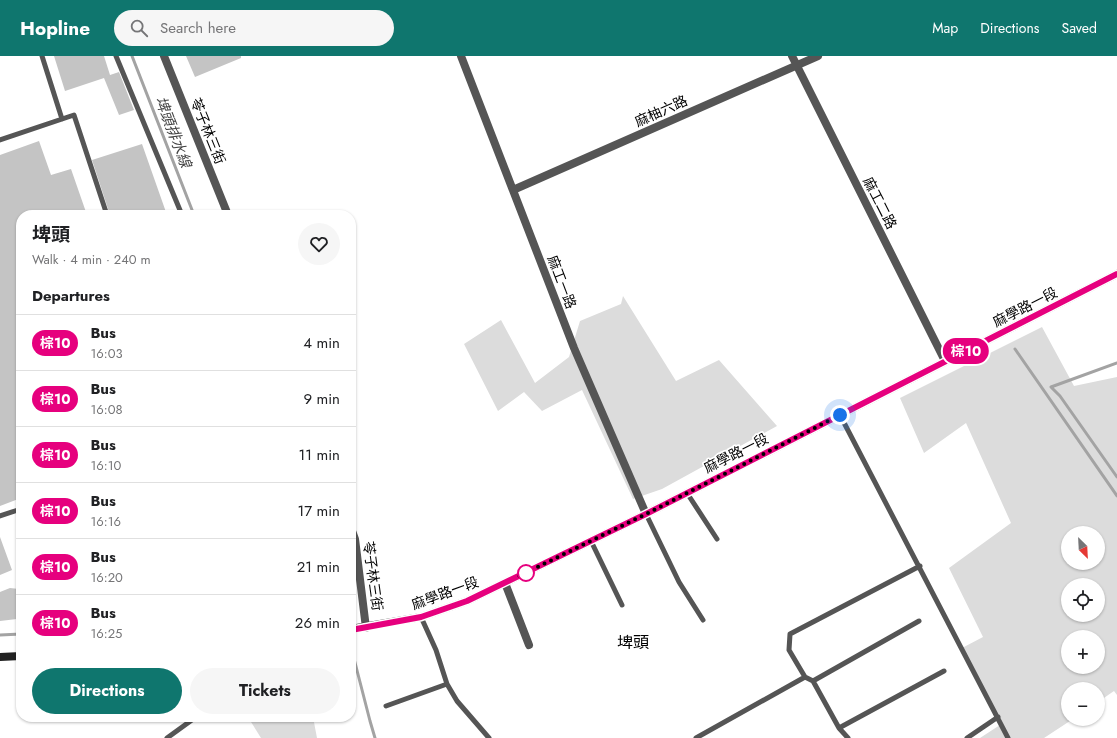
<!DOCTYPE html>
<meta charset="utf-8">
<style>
:root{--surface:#fff;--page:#f6f6f6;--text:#202124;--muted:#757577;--line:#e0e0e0;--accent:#0f766e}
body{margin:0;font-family:Jost,"Noto Sans TC",sans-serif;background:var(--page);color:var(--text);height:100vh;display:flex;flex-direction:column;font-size:15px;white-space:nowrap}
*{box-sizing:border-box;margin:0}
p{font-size:13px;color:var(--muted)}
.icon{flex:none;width:22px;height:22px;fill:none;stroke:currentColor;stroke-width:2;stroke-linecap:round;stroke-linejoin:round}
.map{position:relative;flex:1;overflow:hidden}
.sheet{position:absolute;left:16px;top:154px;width:340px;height:512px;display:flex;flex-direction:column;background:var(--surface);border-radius:16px;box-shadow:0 1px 3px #0004}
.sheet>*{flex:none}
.badge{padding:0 8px;border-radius:13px;font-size:14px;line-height:26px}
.needle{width:26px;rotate:156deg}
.buttons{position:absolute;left:1061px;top:470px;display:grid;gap:8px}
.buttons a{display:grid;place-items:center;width:44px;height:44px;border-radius:50%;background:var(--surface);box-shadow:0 1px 3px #0004;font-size:20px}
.you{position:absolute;width:20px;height:20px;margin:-10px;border:3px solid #fff;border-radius:50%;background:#1a73e8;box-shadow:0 0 0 6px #1a73e833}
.map>.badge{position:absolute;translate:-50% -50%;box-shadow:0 0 0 2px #fff}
h2{padding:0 16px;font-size:15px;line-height:36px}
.round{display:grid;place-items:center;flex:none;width:42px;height:42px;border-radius:21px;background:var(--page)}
.summary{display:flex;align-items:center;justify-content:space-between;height:68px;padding:0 16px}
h1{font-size:19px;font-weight:700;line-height:30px}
.action{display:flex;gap:8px;margin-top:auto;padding:8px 16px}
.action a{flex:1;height:46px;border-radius:24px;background:var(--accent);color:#fff;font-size:16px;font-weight:700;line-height:46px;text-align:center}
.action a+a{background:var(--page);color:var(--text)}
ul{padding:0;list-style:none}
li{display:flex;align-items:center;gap:12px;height:56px;padding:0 16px;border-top:1px solid var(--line)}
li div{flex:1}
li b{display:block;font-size:15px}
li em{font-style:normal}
li .badge{min-width:44px;font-weight:700;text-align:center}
header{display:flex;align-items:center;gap:24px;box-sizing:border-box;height:56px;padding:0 20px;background:var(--accent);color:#fff}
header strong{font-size:19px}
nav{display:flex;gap:22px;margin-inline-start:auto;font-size:14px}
.search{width:280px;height:36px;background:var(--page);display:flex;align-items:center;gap:10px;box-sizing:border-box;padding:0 14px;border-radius:22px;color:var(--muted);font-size:15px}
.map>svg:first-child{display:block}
</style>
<header>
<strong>Hopline</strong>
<div class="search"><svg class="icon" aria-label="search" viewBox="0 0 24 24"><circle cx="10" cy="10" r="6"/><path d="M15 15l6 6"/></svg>Search here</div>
<nav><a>Map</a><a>Directions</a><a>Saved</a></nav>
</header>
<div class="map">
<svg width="1117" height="682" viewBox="0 0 1117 682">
<rect width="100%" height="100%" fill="#fff"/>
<path fill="#dcdcdc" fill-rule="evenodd" d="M623,240L676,325L719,304L777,370L662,433L633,443L582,334L542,355L524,336L498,355L464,288L501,264L535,327L569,301L580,265L621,248Z
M1042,271L1074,330L1117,321V639L1114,635L1098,646V633H1068V663H1073L1044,682H980L1000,669L962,592L983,581L949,512L1011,467L966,367L924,397L900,342ZM1068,477H1098V507H1068ZM1068,529H1098V559H1068ZM1068,581H1098V611H1068Z
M248,661H313L317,682H261Z"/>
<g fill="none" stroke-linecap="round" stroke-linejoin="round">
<path stroke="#a3a3a3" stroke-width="3" d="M132,0L194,159
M1015,293L1117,440
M1117,307L1051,331L1060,340L1117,421
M0,579L21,578
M351,591L370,665L375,682"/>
</g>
<path fill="#c4c4c4" d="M54,0H104L110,19L119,16L134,54L119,59L104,22L65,35Z
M186,0H241V2L195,21Z
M39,85L51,119L71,113L87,159H21V442L0,450V99Z
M142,88L167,159H110L92,104Z
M0,481L12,514L0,519Z
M10,532L19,533L21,536V561L17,563L0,565V536Z"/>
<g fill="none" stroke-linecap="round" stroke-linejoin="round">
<path stroke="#555" stroke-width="5" d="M42,0L62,63
M116,0L182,159
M0,84L74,59L107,159
M840,359L1008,682
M687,437L717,483
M646,458L679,526L703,564
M0,460L21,453
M591,485L622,549
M421,561L436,594L447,628L457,645L489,682
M805,621L789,594L790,578L920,510
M813,625L919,565
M386,650L447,628
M839,672L944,615
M167,682L196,661
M696,682L805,621L813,625L839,672L848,682
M967,682L998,661"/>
<path stroke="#555" stroke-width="8" d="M164,0L228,159
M461,0L574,292L646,458
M792,0L945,305
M513,134L818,0
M351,472L355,483L366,572
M505,527L529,589"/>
<path stroke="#222" stroke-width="8" d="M351,573L421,561L467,545L646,458L1117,218
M0,601L21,600"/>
</g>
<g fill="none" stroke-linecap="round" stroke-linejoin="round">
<g stroke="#fff" stroke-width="9">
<path id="line" d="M351,574L421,561L467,545L646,458L1117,218"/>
</g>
<use href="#line" stroke="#e6007e" stroke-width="6"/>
<path stroke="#000" stroke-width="4" stroke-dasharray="0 7.2" d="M526,517L519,520L646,458L840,359"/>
</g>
<circle fill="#fff" stroke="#e6007e" stroke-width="2" cx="526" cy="517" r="8"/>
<g text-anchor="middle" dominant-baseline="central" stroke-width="3.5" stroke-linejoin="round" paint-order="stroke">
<g font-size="14" fill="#000" stroke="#fff">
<text transform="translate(661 55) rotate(-24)">麻柚六路</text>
<text transform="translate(208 75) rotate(68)">苓子林三街</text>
<text transform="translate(880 147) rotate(63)">麻工二路</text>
<text transform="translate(562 226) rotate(69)">麻工一路</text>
<text transform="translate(1025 251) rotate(-27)">麻學路一段</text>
<text transform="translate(736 397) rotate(-27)">麻學路一段</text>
<text transform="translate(373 520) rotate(82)">苓子林三街</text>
<text transform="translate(445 537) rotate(-20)">麻學路一段</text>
</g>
<g font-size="15" font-style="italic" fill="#444" stroke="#fff">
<text transform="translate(173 76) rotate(69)">埤頭排水線</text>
</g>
<g font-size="16" fill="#000" stroke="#fff">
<text x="633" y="586">埤頭</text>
</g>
</g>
</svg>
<div class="buttons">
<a><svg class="needle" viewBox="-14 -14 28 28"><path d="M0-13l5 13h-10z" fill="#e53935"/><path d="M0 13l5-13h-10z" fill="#757577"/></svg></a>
<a><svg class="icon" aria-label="locate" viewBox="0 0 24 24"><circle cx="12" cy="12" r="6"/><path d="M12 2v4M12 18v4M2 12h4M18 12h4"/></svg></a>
<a>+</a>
<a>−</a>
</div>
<div class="you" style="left:840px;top:359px"></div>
<b class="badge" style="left:966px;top:295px;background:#e6007e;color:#fff">棕10</b>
<section class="sheet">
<div class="summary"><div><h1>埤頭</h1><p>Walk · 4 min · 240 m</p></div><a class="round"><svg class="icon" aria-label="heart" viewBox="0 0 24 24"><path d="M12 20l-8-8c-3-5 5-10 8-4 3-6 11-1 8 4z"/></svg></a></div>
<h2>Departures</h2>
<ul>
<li><span class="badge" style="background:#e6007e;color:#fff">棕10</span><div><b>Bus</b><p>16:03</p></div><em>4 min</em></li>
<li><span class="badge" style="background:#e6007e;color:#fff">棕10</span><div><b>Bus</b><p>16:08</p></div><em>9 min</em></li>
<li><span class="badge" style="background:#e6007e;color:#fff">棕10</span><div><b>Bus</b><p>16:10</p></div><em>11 min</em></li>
<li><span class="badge" style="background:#e6007e;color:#fff">棕10</span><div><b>Bus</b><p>16:16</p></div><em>17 min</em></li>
<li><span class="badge" style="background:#e6007e;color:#fff">棕10</span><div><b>Bus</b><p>16:20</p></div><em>21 min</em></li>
<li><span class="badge" style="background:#e6007e;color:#fff">棕10</span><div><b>Bus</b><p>16:25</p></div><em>26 min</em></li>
</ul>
<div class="action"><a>Directions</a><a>Tickets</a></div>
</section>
</div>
